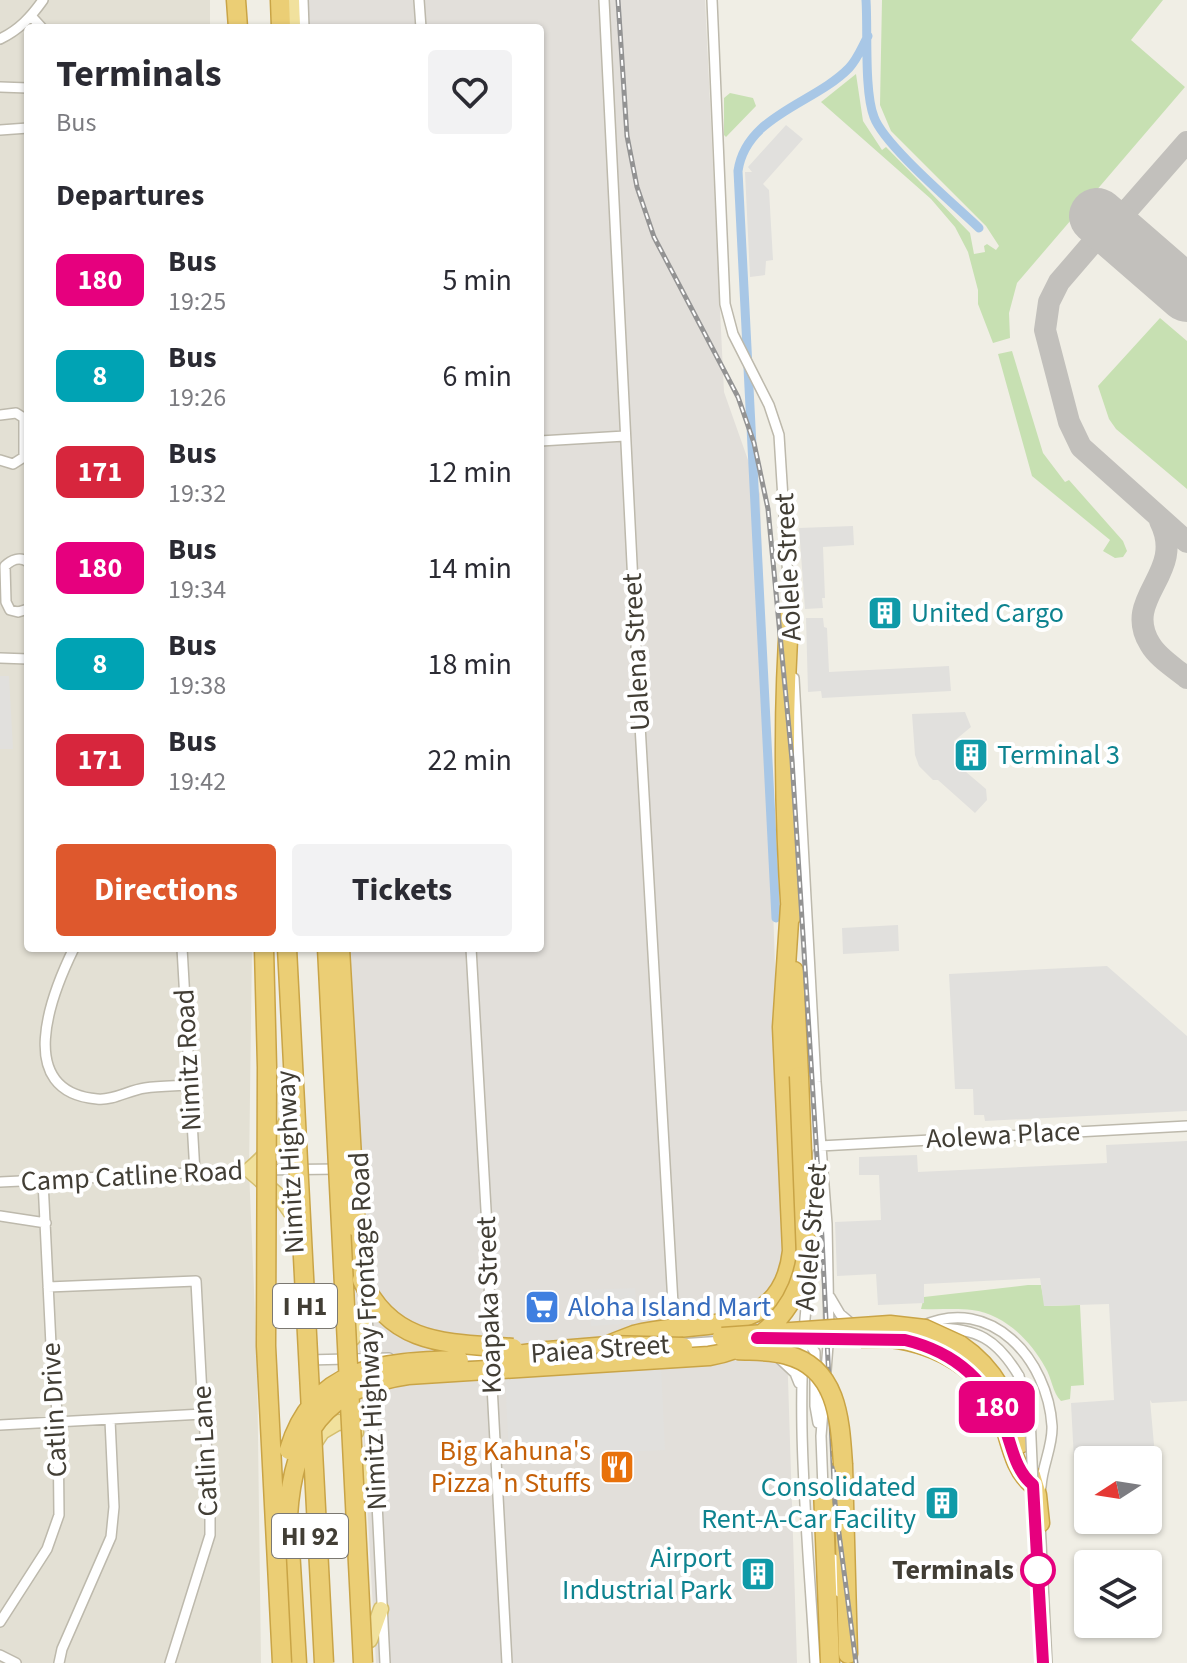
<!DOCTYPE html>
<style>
:root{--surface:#fff;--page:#f2f2f3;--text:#2b2b33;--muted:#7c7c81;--accent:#de582d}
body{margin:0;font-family:"Source Sans 3",sans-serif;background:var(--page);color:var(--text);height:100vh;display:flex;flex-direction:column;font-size:30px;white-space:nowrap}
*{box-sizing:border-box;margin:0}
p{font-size:26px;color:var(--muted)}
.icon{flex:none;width:44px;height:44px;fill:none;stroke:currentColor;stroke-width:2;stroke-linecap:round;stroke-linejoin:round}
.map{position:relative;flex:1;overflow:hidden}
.sheet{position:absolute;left:24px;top:24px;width:520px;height:928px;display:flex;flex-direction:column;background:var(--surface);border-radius:8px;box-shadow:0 2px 6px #0004}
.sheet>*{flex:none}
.badge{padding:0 16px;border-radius:12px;font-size:28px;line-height:52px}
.needle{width:52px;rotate:258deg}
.tools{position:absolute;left:1074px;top:1446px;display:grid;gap:16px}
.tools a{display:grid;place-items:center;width:88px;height:88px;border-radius:8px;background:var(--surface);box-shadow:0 2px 6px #0004;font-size:40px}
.map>.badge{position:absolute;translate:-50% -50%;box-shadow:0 0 0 4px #fff}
h2{padding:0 32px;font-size:30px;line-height:72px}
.round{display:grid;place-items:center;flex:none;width:84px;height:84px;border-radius:8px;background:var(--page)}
.head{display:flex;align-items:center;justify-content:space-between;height:136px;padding:0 32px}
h1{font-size:38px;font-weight:700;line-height:60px}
.action{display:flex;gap:16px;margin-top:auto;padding:16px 32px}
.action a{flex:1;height:92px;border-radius:8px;background:var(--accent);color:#fff;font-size:32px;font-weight:700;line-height:92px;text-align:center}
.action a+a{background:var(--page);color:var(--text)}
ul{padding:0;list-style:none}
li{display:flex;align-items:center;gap:24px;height:96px;padding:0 32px}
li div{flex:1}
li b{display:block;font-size:30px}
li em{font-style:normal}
li .badge{min-width:88px;font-weight:700;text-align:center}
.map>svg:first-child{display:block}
</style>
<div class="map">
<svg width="1187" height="1663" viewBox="0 0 1187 1663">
<rect width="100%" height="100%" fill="#f0eee5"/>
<path fill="#e3e0d4" d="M0,0H210V28H28V948H252L249,1170L257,1361L261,1663H0Z"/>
<path fill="#e2dfda" d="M300,0H705L724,392L760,494L797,1663H376L354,1268L340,948H540V28H301Z"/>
<path fill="#c7e0b2" d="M882,0H1163L1131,40L1185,87L1017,283L1009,313L1010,338L993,343L978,304V290L968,252L955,227L931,199L821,102L856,74L863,121L882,150L886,147L970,233L974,254L985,252L984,246L987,244L996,250L999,246L986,226L891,131L880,105Z
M730,93L753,98L756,106L726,137L724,135V98Z
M1160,318L1187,341V489L1116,429L1109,419L1098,386Z
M1012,351L1043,453L1065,482L1069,480L1123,541L1127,551L1123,557L1115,558L1103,551L1110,540L1032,476L998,354Z
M1028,1285H1041L1045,1306L1080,1305L1084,1385L1071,1386L1070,1399L1061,1401C1052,1392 1052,1378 1045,1367C1030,1340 1004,1314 972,1310C956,1308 938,1310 921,1309L924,1297Z"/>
<path fill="#e1e0dd" d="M786,125L803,139L763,184L769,190L773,260L766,261L765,275L750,277L745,172H752L748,167Z
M853,526L854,545L823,547L825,598H822L823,608L805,609L799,528Z
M806,618H823L824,627L827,628L829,672L949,666L951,691L822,698L821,691L808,692Z
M0,676H9L13,749H0Z
M965,712L971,727L954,741L955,750L959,766L986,789L987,800L975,813L938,780H933L919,766L915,755L912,714Z
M898,925L899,951L843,954L842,928Z
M1107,966L1187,1036V1111L985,1121L984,1115H974L973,1089H955L949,974Z
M1187,1141V1401L1152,1403L1150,1400L1155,1456L1161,1457L1162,1476L1148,1477V1460H1088V1480H1075L1071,1403L1114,1400L1109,1304L1044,1306L1040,1278L924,1284V1303L878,1305L876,1274L837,1276L835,1222L881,1220L879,1175H859V1157L917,1155L918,1172L1107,1163L1106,1145Z
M635,1288L638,1323L591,1326L589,1290Z
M661,1367L665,1450L509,1457L505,1374Z"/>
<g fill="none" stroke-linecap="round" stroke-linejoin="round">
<path stroke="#a8c7e6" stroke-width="9" d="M866,0C868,30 864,92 874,117C884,145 954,204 979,228
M776,918L738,171C746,115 814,104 849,68C857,60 862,47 868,36"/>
<path stroke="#c2c0bc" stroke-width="22" d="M1187,142L1130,207L1090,246L1059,282L1049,302L1045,330L1069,422L1081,447L1187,542
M1160,521C1187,574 1121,597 1150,644C1158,658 1175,668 1187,678"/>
<path stroke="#c2c0bc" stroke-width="56" d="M1097,216L1187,294"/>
<g stroke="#bdb9ac" stroke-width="12">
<path id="minor" d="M303,0L304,28
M419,0L421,28
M604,0L640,725L673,1304
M712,0L725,304L733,334L769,405L779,435L790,611
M32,17L42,28
M0,39C19,30 31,17 43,0
M0,87L28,88
M0,130L28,128
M0,415L16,413L24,418L28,417
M540,441L625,436
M0,460L13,464L24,457V418
M28,562C20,556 11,560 5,566L6,602L10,610L18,612L28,609
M0,658L28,659
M794,678L816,1082L827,1224L829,1332L821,1436L823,1489
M74,948C51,995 13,1092 97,1099C113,1101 129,1090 145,1088C159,1086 174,1086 189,1085
M182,948L195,1173
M471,948L489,1262L490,1348
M820,1146L1187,1126
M0,1182L249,1170L341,1169
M0,1216L46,1223
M813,1226L818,1153
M810,1273C792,1402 808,1534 815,1663
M48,1287L196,1281L203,1414L210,1479V1535L170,1663
M830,1297L840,1314L853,1325
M367,1315L370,1364
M922,1326C991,1294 1048,1360 1052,1426C1053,1446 1042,1466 1041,1487
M935,1328C977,1328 997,1339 1019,1376
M803,1335L815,1352V1406L818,1423
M679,1344L724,1341
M455,1356H493
M779,1358L795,1373L799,1383
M307,1360L389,1358
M491,1367L507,1663
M371,1383L385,1663
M0,1425L203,1414
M1040,1522L1047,1663
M834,1559L839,1592
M0,1622L47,1549L59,1515L58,1423L51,1345L43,1181
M0,1655L16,1663
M59,1663L62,1649L111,1537L114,1507L110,1420"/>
</g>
<g stroke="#d4be6f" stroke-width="17">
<path id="primary" d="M292,0L293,28
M288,1117C279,1141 268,1154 249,1170L280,1197L294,1217
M353,1338L367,1312
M312,1447L322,1432L339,1422L350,1425L356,1432
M361,1482L374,1445
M370,1640L381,1609"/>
</g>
<g stroke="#c9a446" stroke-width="21">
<path id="motorway" d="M236,0L238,28
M280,0L281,28
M790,611C782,714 784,815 791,917
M794,971L799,1076
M356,1227L357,1253L362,1280
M890,1338C939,1344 984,1369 1002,1418C1011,1442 1013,1468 1033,1485
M611,1344C618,1341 626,1338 634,1335C696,1318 782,1342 792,1251L782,1027L790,906
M960,1345C996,1369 1011,1403 1022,1443
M548,1351L620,1345
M843,1465L848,1654
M1031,1475L1037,1495L1040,1523
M823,1489L830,1663
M288,1516L297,1663"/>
</g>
<use href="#minor" stroke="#fff" stroke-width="9"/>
<use href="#primary" stroke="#f1e19d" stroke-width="14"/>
<use href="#motorway" stroke="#ebce75" stroke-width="18"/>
<g stroke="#939393" stroke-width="5">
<path id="rail" d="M618,0L627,136L637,187L654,237L738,397L754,443L768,509L792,760L822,1238L835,1503L856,1663"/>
</g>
<use href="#rail" stroke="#fff" stroke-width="2" stroke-dasharray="6" stroke-linecap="butt"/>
<g stroke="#bdb9ac" stroke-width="12" stroke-linecap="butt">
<path id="minor-bridge" d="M1019,1376L1030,1416L1033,1485"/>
</g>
<g stroke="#c9a446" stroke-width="21" stroke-linecap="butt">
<path id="motorway-bridge" d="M264,948L267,1067L266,1346L282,1663
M287,948L324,1663
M327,948L363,1663
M340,948L356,1227
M362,1280C392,1347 450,1343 513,1348
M722,1337L890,1325L925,1329L960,1345
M861,1338H890
M607,1345L683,1347
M737,1350C753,1351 771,1350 787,1355C838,1368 840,1421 843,1465
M492,1358L548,1351
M289,1450C314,1366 383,1362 459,1360
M288,1516C293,1435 323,1387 408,1375L709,1356C761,1348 798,1309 806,1257L799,1076"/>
</g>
<use href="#minor-bridge" stroke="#fff" stroke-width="9"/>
<use href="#motorway-bridge" stroke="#ebce75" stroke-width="18"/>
</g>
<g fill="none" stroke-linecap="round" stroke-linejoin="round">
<g stroke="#fff" stroke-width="18">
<path id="line" d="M757,1338L905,1340C955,1352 989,1381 1006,1431C1013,1451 1016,1471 1033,1485L1043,1663"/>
</g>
<use href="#line" stroke="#e6007e" stroke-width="12"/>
</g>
<defs>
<g id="building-square" transform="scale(1.8)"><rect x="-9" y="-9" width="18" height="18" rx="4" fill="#0f9aa8" stroke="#fff"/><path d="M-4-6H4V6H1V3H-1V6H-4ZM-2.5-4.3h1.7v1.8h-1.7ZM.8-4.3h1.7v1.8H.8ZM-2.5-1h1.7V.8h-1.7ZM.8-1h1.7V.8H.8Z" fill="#fff"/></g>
<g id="supermarket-square" transform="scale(1.8)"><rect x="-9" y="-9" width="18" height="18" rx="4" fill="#3f7fe0" stroke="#fff"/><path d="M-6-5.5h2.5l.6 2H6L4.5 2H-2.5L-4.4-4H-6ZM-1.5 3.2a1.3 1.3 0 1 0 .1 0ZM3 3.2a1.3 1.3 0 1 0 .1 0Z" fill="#fff"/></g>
<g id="restaurant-square" transform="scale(1.8)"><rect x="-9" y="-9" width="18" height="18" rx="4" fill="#e8710a" stroke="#fff"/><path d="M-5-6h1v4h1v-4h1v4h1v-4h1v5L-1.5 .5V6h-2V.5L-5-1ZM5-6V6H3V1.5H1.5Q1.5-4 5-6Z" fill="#fff"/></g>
</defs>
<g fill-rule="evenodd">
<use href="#building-square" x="885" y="613"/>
<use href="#building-square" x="971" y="755"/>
<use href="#supermarket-square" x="542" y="1307"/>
<use href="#restaurant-square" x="617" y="1467"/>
<use href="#building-square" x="942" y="1503"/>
<use href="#building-square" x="758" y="1574"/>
</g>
<circle fill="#fff" stroke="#e6007e" stroke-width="4" cx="1038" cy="1570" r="16"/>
<g text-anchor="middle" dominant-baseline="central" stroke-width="8" stroke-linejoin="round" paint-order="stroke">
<g fill="#fff" stroke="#7b7872" stroke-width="2">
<rect x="273" y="1284" width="64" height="44" rx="6"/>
<rect x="272" y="1514" width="76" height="44" rx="6"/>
</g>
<g font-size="26" font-weight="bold" fill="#423e35">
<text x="305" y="1306">I H1</text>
<text x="310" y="1536">HI 92</text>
</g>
<g font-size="28" fill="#423e35" stroke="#fff">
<text transform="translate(788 567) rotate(-93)">Aolele Street</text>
<text transform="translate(636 652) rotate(-93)">Ualena Street</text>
<text transform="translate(188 1060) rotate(-93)">Nimitz Road</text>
<text transform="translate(1003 1135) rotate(-3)">Aolewa Place</text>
<text transform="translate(290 1162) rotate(-93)">Nimitz Highway</text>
<text transform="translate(132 1176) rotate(-3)">Camp Catline Road</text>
<text transform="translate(811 1237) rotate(-85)">Aolele Street</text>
<text transform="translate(489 1305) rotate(-92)">Koapaka Street</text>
<text transform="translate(368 1331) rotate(-93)">Nimitz Highway Frontage Road</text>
<text transform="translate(600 1349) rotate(-4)">Paiea Street</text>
<text transform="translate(54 1410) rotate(-93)">Catlin Drive</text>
<text transform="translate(205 1451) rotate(-93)">Catlin Lane</text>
</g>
<g font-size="28" fill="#0d838f" stroke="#fff" text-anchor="start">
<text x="911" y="613">United Cargo</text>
<text x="997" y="755">Terminal 3</text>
<text x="916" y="1487" text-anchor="end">Consolidated<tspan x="916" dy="32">Rent-A-Car Facility</tspan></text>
<text x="732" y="1558" text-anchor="end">Airport<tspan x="732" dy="32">Industrial Park</tspan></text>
</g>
<g font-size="28" fill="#366cbe" stroke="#fff" text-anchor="start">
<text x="568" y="1307">Aloha Island Mart</text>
</g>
<g font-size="28" fill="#c56008" stroke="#fff" text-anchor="end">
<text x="591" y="1451">Big Kahuna's<tspan x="591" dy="32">Pizza 'n Stuffs</tspan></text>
</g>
<g font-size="28" font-weight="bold" fill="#423e35" stroke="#fff" text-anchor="end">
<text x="1014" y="1570">Terminals</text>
</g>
</g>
</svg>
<div class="tools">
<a><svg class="needle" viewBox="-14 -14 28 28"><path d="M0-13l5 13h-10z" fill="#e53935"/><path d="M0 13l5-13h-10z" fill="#7c7c81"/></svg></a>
<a><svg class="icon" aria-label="layers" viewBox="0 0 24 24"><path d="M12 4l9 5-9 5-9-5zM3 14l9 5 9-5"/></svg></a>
</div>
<b class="badge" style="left:997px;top:1407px;background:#e6007e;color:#fff">180</b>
<section class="sheet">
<div class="head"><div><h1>Terminals</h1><p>Bus</p></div><a class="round"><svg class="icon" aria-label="heart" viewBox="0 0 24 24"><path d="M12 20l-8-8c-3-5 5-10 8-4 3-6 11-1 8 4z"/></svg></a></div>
<h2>Departures</h2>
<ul>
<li><span class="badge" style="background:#e6007e;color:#fff">180</span><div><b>Bus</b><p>19:25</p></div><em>5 min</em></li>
<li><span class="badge" style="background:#00a3b4;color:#fff">8</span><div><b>Bus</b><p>19:26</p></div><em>6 min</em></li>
<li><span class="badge" style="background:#d7263d;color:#fff">171</span><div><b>Bus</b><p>19:32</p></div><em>12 min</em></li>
<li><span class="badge" style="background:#e6007e;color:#fff">180</span><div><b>Bus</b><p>19:34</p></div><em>14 min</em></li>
<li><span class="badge" style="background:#00a3b4;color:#fff">8</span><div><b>Bus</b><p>19:38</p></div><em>18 min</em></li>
<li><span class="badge" style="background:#d7263d;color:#fff">171</span><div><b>Bus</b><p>19:42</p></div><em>22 min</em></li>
</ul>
<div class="action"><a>Directions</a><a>Tickets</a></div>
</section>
</div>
